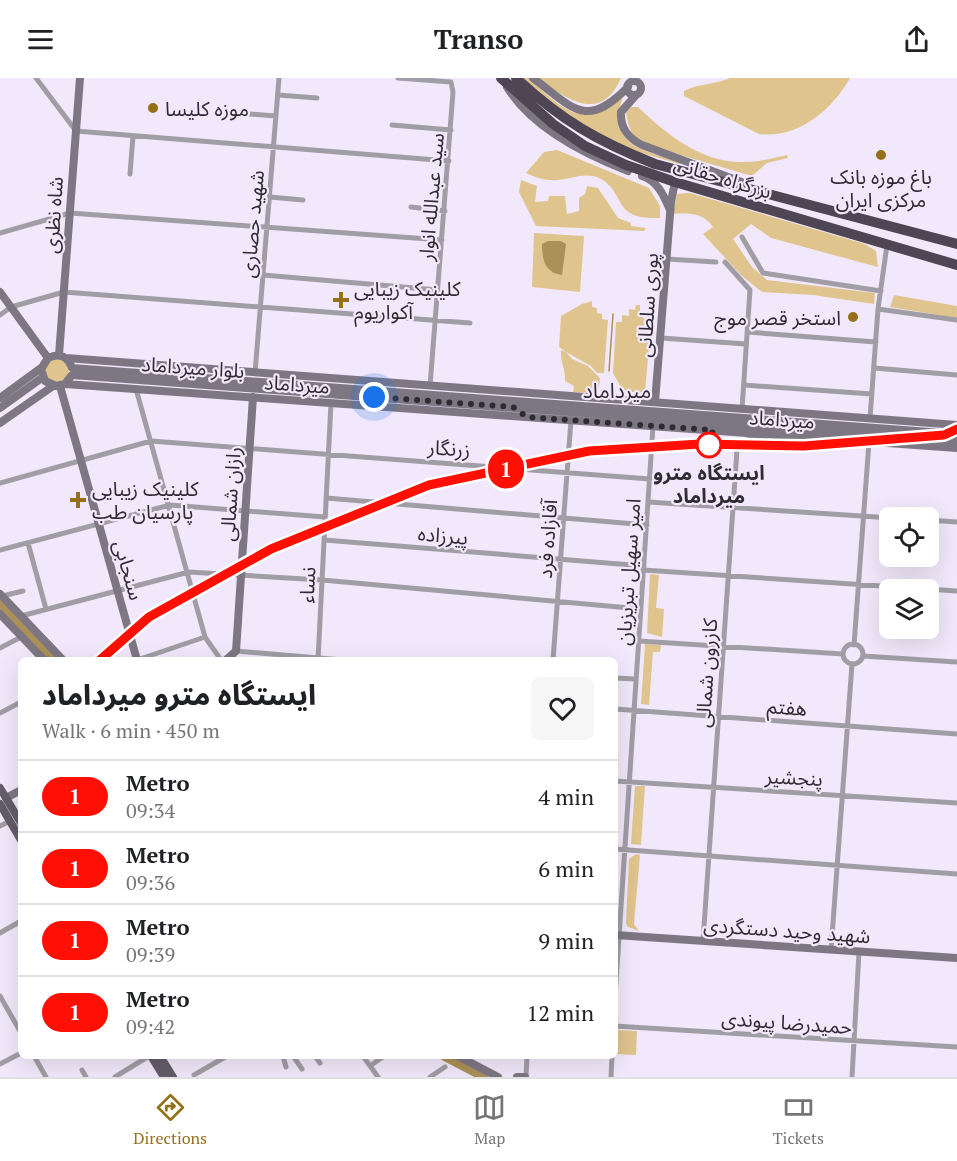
<!DOCTYPE html>
<meta charset="utf-8">
<style>
:root{--surface:#fff;--page:#f6f6f6;--text:#202124;--muted:#757577;--line:#e0e0e0;--accent:#947019}
body{margin:0;font-family:"PT Serif","Noto Sans Arabic",serif;background:var(--page);color:var(--text);height:100vh;display:flex;flex-direction:column;font-size:22px;white-space:nowrap}
*{box-sizing:border-box;margin:0}
p{font-size:20px;color:var(--muted)}
.icon{flex:none;width:33px;height:33px;fill:none;stroke:currentColor;stroke-width:2;stroke-linecap:round;stroke-linejoin:round}
.map{position:relative;flex:1;overflow:hidden}
.drawer{position:absolute;left:18px;top:579px;width:600px;height:402px;display:flex;flex-direction:column;background:var(--surface);border-radius:9px;box-shadow:0 6px 24px #0002}
.drawer>*{flex:none}
.badge{padding:0 12px;border-radius:20px;font-size:21px;line-height:39px}
.fabs{position:absolute;left:879px;top:429px;display:grid;gap:12px}
.fabs a{display:grid;place-items:center;width:60px;height:60px;border-radius:9px;background:var(--surface);box-shadow:0 6px 24px #0002;font-size:30px}
.you{position:absolute;width:30px;height:30px;margin:-15px;border:4px solid #fff;border-radius:50%;background:#1a73e8;box-shadow:0 0 0 9px #1a73e833}
.map>.badge{position:absolute;translate:-50% -50%;box-shadow:0 0 0 3px #fff}
.round{display:grid;place-items:center;flex:none;width:63px;height:63px;border-radius:9px;background:var(--page)}
.headline{display:flex;align-items:center;justify-content:space-between;height:102px;padding:0 24px}
h1{font-size:28px;font-weight:800;line-height:45px}
ul{padding:0;list-style:none}
li{display:flex;align-items:center;gap:18px;height:72px;padding:0 24px;border-top:2px solid var(--line)}
li div{flex:1}
li b{display:block;font-size:22px}
li em{font-style:normal}
li .badge{min-width:66px;font-weight:700;text-align:center}
header{display:flex;justify-content:space-between;align-items:center;height:78px;padding:0 24px;background:var(--surface);font-size:27px;font-weight:800}
.menu{display:flex;justify-content:space-around;align-items:center;height:84px;border-top:2px solid var(--line);background:var(--surface);font-size:16px;color:var(--muted)}
.menu a{display:grid;justify-items:center;gap:3px}
.menu .selected{color:var(--accent)}
.map>svg:first-child{display:block}
</style>
<header><svg class="icon" aria-label="menu" viewBox="0 0 24 24"><path d="M4 6h16M4 12h16M4 18h16"/></svg>Transo<svg class="icon" aria-label="share" viewBox="0 0 24 24"><path d="M12 15V3M7 8l5-5 5 5M5 13v7h14v-7"/></svg></header>
<div class="map">
<svg width="957" height="999" viewBox="0 0 957 999">
<rect width="100%" height="100%" fill="#f2e8fb"/>
<path fill="#e0c48d" d="M520,0H528C562,30 582,54 623,19C606,68 644,73 681,84L679,86L625,70L566,38Z
M537,0H621C600,47 566,20 537,0Z
M730,0H850C832,32 798,61 759,56L684,18V13C699,5 715,7 730,0Z
M632,29H638C666,56 703,86 745,84C759,84 773,80 787,77L788,80L767,85L752,98C730,91 649,70 636,59C629,53 627,42 626,33Z
M557,72L649,110L660,128V140C610,142 628,115 599,100C585,94 571,101 558,102C546,103 537,100 526,95L544,74Z
M521,102L537,108L535,124L548,123L549,118H565L567,136L579,133V120L585,116L587,108L598,110L618,140L631,145V148L646,150L644,153L536,148L519,114Z
M690,115L865,166L876,173L878,189L771,160L751,146L733,161L752,189L767,202L875,215L874,226L813,217L762,214L742,198L703,156L713,149C704,135 688,135 673,136L677,116Z
M534,155L584,158L580,214L532,209Z
M894,217L957,228V240L890,229Z
M592,223V229L597,230V235L602,236V241L608,242L604,295H597L591,288L566,274L572,281L588,288L600,300L599,309L594,315L573,314L574,308L565,303C566,291 560,286 561,272L566,274L559,269L561,238L582,226Z
M636,227H640V236L647,244L646,253L650,256L645,315L623,313L613,295L616,244H622V237L629,238V231L635,232Z
M45 292a12 12 0 1 1 24 0a12 12 0 1 1-24 0Z
M650,496L659,497L656,530L664,531L662,559L647,555Z
M645,566L661,567L660,574H653L649,627L641,626Z
M635,708H645L641,767L631,766Z
M636,776L640,777L634,846L639,853L628,849L626,845L629,781Z
M616,952L637,953L636,977L615,976Z"/>
<path fill="#ab9058" d="M548,163H561L566,166L562,197C545,195 542,182 542,166Z"/>
<g fill="none" stroke-linecap="round" stroke-linejoin="round">
<path stroke="#ab9058" stroke-width="1.5" d="M609,293L613,236"/>
<path stroke="#ab9058" stroke-width="9" d="M0,525L54,582
M444,978L484,999"/>
<path stroke="#a19da5" stroke-width="5" d="M36,0L76,53L449,83
M398,0L451,4L453,14L430,308
M278,17L317,20
M224,34L276,38
M392,47L451,52
M130,96L133,58
M270,119L303,122
M411,129L445,133
M0,155L70,135L442,162
M742,159L763,195L881,213
M667,181L716,184
M725,184L750,212L742,331
M263,197L438,212
M878,231L957,242
M0,237L11,229L64,214L470,245
M747,254L876,264
M661,260L746,266
M874,290L957,297
M255,295L279,0
M744,307L872,316
M136,311L205,559L221,582
M870,340L878,231L887,167
M0,405L151,363L650,401
M326,420L647,447
M648,424L892,440
M928,442L957,444
M324,462L644,488
M28,465L46,531
M0,472L170,427L325,439
M643,492L957,513
M2,518L23,513
M21,538L189,494L322,502L641,531
M639,563L843,576
M843 576a10 10 0 1 1 20 0a10 10 0 1 1-20 0Z
M854,567L869,364
M0,570L21,559
M236,573L342,582
M863,578L957,584
M137,582L205,559
M318,582L331,325
M553,582L571,342
M615,600L636,601
M615,631L957,656
M0,635L21,624
M615,703L957,725
M0,748L10,743
M615,771L957,796
M0,855L21,843
M703,863L737,372L742,363L768,358
M831,872L852,586
M0,918L21,955
M615,919L653,348
M615,948L957,969
M34,978L46,999
M283,978L286,989
M293,978L302,991
M315,978L320,985
M363,978L378,999
M0,986L21,975
M370,988L384,978
M82,992L86,999
M194,997L227,978
M115,999L149,978
M430,999L445,989
M526,999L527,978
M611,999L612,978
M852,999L859,874"/>
<path stroke="#7d7783" stroke-width="8" d="M533,0C573,30 586,52 628,9
M627 10a7 7 0 1 1 14 0a7 7 0 1 1-14 0Z
M507,9C532,50 584,76 628,93
M636,17L621,34C620,50 628,60 642,67L747,106
M642,98C658,103 664,118 670,132
M0,214L48,280
M59,277L80,0
M66,280L957,347
M65,306L957,370
M60,308L137,582
M0,320L41,290
M655,324L671,124L675,104
M0,330L43,299
M0,345L53,308
M957,356L72,290C68,279 60,274 48,280L41,291L45,303L56,308L65,306L72,297L957,363
M0,516L63,582
M0,536L44,582
M226,582L236,573L253,319
M6,720L21,712
M615,857L957,880
M458,978L498,999
M517,999H525"/>
<path stroke="#635c6a" stroke-width="8" d="M0,710L21,745
M0,726L21,762
M151,978L164,999
M160,978L173,999"/>
<path stroke="#4e4555" stroke-width="10" d="M501,0L553,46L585,68L626,87L675,104L957,187
M516,0C561,42 597,63 655,86L957,166"/>
</g>
<g fill="none" stroke-linecap="round" stroke-linejoin="round">
<g stroke="#fff" stroke-width="14">
<path id="line" d="M100,582L149,539L271,471L429,407L589,373L700,366L804,368L944,357L957,351"/>
</g>
<use href="#line" stroke="#ff0f04" stroke-width="9"/>
<path stroke="#2f2b32" stroke-width="6" stroke-dasharray="0 10.8" d="M374,319L513,329L527,339L713,352L709,367"/>
</g>
<g fill="#947019" stroke="#f2e8fb" stroke-width="2">
<circle cx="153" cy="30" r="6"/>
<circle cx="881" cy="77" r="6"/>
<path d="M338 213h6v6h6v6h-6v6h-6v-6h-6v-6h6z"/>
<circle cx="853" cy="239" r="6"/>
<path d="M75 413h6v6h6v6h-6v6h-6v-6h-6v-6h6z"/>
</g>
<circle fill="#fff" stroke="#ff0f04" stroke-width="3" cx="709" cy="367" r="12"/>
<g text-anchor="middle" dominant-baseline="central" stroke-width="4.5" stroke-linejoin="round" paint-order="stroke">
<g font-size="20" fill="#2f2b32" stroke="#f2e8fb" text-anchor="start">
<text x="165" y="30">موزه کلیسا</text>
<text x="881" y="98" text-anchor="middle">باغ موزه بانک<tspan x="881" dy="23">مرکزی ایران</tspan></text>
<text x="354" y="210">کلینیک زیبایی<tspan x="354" dy="23">آکواریوم</tspan></text>
<text x="841" y="239" text-anchor="end">استخر قصر موج</text>
<text x="92" y="410">کلینیک زیبایی<tspan x="92" dy="23">پارسیان طب</tspan></text>
</g>
<g font-size="20" fill="#2f2b32" stroke="#f2e8fb">
<text transform="translate(723 99) rotate(17)">بزرگراه حقانی</text>
<text transform="translate(431 119) rotate(-85)">سید عبدالله انوار</text>
<text transform="translate(53 137) rotate(-86)">شاه نظری</text>
<text transform="translate(252 146) rotate(-85)">شهید حصاری</text>
<text transform="translate(647 227) rotate(-86)">پوری سلطانی</text>
<text transform="translate(193 289) rotate(4)">بلوار میرداماد</text>
<text transform="translate(297 306) rotate(4)">میرداماد</text>
<text transform="translate(782 341) rotate(4)">میرداماد</text>
<text transform="translate(449 370) rotate(4)">زرنگار</text>
<text transform="translate(230 416) rotate(-86)">رازان شمالی</text>
<text transform="translate(443 457) rotate(5)">پیرزاده</text>
<text transform="translate(547 461) rotate(-86)">آقازاده فرد</text>
<text transform="translate(129 492) rotate(74)">سنجابی</text>
<text transform="translate(628 494) rotate(-86)">امیر سهیل تبریزیان</text>
<text transform="translate(307 507) rotate(-87)">نساء</text>
<text transform="translate(706 595) rotate(-86)">کازرون شمالی</text>
<text transform="translate(787 629) rotate(4)">هفتم</text>
<text transform="translate(794 699) rotate(3)">پنجشیر</text>
<text transform="translate(787 852) rotate(4)">شهید وحید دستگردی</text>
<text transform="translate(787 944) rotate(4)">حمیدرضا پیوندی</text>
</g>
<g font-size="20" font-weight="bold" fill="#2f2b32" stroke="#f2e8fb">
<text x="709" y="394">ایستگاه مترو<tspan x="709" dy="23">میرداماد</tspan></text>
</g>
<g font-size="21" fill="#2f2b32" stroke="#f2e8fb">
<text x="617" y="312">میرداماد</text>
</g>
</g>
</svg>
<div class="fabs">
<a><svg class="icon" aria-label="locate" viewBox="0 0 24 24"><circle cx="12" cy="12" r="6"/><path d="M12 2v4M12 18v4M2 12h4M18 12h4"/></svg></a>
<a><svg class="icon" aria-label="layers" viewBox="0 0 24 24"><path d="M12 4l9 5-9 5-9-5zM3 14l9 5 9-5"/></svg></a>
</div>
<div class="you" style="left:374px;top:319px"></div>
<b class="badge" style="left:506px;top:391px;background:#ff0f04;color:#fff">1</b>
<section class="drawer">
<div class="headline"><div><h1>ایستگاه مترو میرداماد</h1><p>Walk · 6 min · 450 m</p></div><a class="round"><svg class="icon" aria-label="heart" viewBox="0 0 24 24"><path d="M12 20l-8-8c-3-5 5-10 8-4 3-6 11-1 8 4z"/></svg></a></div>
<ul>
<li><span class="badge" style="background:#ff0f04;color:#fff">1</span><div><b>Metro</b><p>09:34</p></div><em>4 min</em></li>
<li><span class="badge" style="background:#ff0f04;color:#fff">1</span><div><b>Metro</b><p>09:36</p></div><em>6 min</em></li>
<li><span class="badge" style="background:#ff0f04;color:#fff">1</span><div><b>Metro</b><p>09:39</p></div><em>9 min</em></li>
<li><span class="badge" style="background:#ff0f04;color:#fff">1</span><div><b>Metro</b><p>09:42</p></div><em>12 min</em></li>
</ul>
</section>
</div>
<nav class="menu">
<a class="selected"><svg class="icon" aria-label="directions" viewBox="0 0 24 24"><path d="M12 3l9 9-9 9-9-9zM9 14v-3h6M13 9l2 2-2 2"/></svg>Directions</a>
<a><svg class="icon" aria-label="map" viewBox="0 0 24 24"><path d="M3 6l6-2 6 2 6-2v14l-6 2-6-2-6 2zM9 4v14M15 6v14"/></svg>Map</a>
<a><svg class="icon" aria-label="tickets" viewBox="0 0 24 24"><path d="M3 7h18v10H3zM15 7v10"/></svg>Tickets</a>
</nav>
